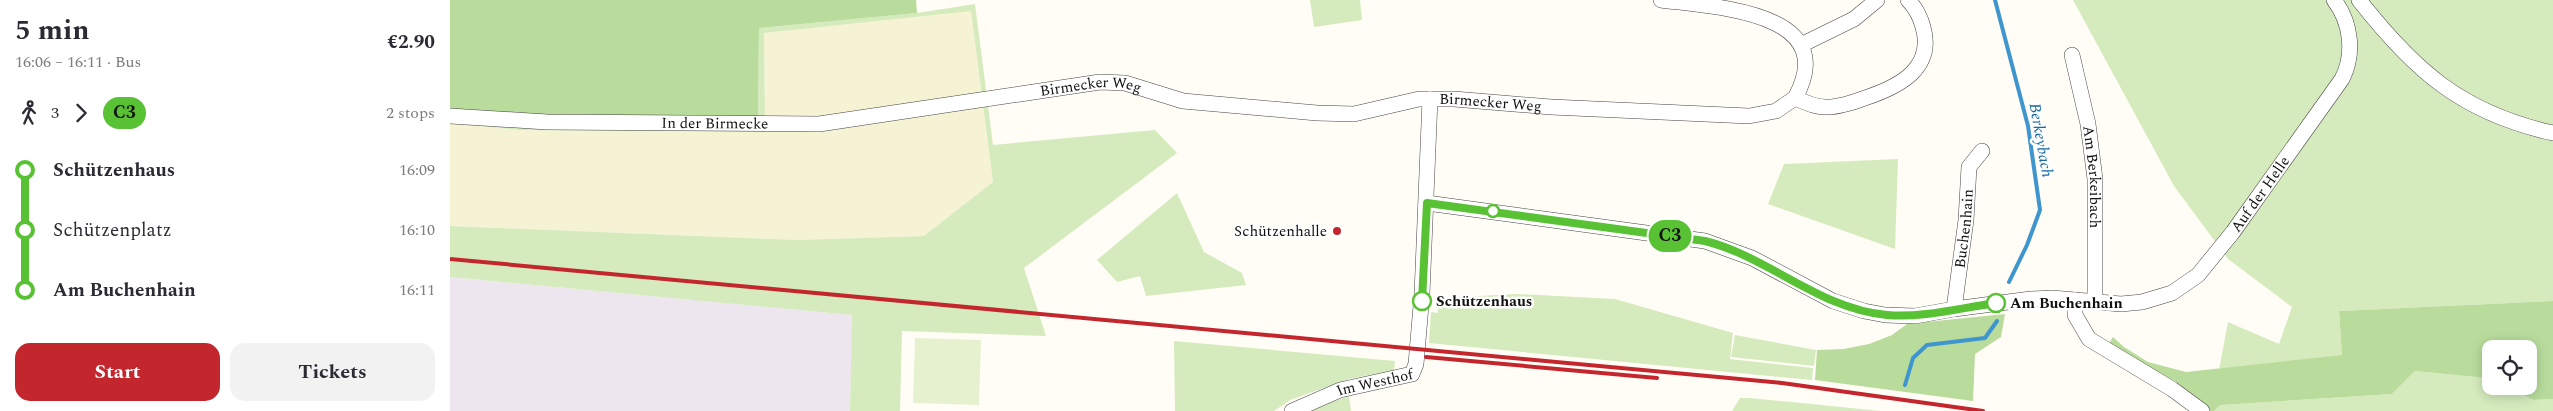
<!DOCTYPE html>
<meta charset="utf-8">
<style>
:root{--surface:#fff;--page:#f2f2f3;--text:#2b2b33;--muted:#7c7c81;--accent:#c4262e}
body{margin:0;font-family:Spectral,serif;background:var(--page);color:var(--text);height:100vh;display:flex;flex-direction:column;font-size:19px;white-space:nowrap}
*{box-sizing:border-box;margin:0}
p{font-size:16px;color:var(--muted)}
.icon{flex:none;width:28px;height:28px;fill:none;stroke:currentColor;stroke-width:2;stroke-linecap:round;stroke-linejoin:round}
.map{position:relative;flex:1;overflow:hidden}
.side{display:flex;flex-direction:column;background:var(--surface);width:450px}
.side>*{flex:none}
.badge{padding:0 10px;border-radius:16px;font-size:18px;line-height:32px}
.tools{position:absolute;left:2032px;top:340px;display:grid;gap:10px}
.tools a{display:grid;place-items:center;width:55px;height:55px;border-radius:10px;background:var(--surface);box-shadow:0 2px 12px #0003;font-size:25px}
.map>.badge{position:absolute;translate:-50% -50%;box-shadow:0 0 0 2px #fff}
.legs{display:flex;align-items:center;gap:8px;height:55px;padding:0 15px;font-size:16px}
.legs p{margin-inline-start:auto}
.summary{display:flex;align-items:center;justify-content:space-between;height:85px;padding:0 15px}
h1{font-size:28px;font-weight:700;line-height:38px}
.cta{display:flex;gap:10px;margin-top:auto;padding:10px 15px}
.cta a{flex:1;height:58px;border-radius:15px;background:var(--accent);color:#fff;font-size:20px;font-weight:700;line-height:58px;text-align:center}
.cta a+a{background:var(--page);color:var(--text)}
ul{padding:0 15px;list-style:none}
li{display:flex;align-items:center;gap:18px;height:60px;font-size:19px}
li i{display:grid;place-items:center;width:8px;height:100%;margin:0 6px;background:currentColor}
li i::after{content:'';width:12px;height:12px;margin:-6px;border:4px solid;border-radius:50%;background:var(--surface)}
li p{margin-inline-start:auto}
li:first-child i{background:linear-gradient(#0000 50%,currentColor 0)}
li:last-child i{background:linear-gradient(currentColor 50%,#0000 0)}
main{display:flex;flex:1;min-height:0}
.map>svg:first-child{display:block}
</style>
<main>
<section class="side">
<div class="summary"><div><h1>5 min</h1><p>16:06 – 16:11 · Bus</p></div><b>€2.90</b></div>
<div class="legs"><svg class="icon" aria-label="walk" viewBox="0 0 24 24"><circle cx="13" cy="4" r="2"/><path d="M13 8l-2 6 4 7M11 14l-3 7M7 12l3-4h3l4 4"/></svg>3<svg class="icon" aria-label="forward" viewBox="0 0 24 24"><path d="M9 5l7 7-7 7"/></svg><b class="badge" style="background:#59c134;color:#111">C3</b><p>2 stops</p></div>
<ul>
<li><i style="color:#59c134"></i><b>Schützenhaus</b><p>16:09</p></li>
<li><i style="color:#59c134"></i><span>Schützenplatz</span><p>16:10</p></li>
<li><i style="color:#59c134"></i><b>Am Buchenhain</b><p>16:11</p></li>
</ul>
<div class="cta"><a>Start</a><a>Tickets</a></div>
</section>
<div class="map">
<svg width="2103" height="411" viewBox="0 0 2103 411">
<rect width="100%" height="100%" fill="#fffdf5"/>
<path fill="#eee6ef" d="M0,277L403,315L400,411H0Z"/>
<path fill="#f6f3d4" d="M521,10L543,182L474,236L348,240L0,226V123L69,130L315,132L314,33Z"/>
<path fill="#d5ebbd" d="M860,0H910L912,20L864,27Z
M1623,0H2103V301L1889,311L1892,355L1769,370L1778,322L1829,344L1842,307L1778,259L1724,186Z
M525,4L543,145L705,130L727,153L574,268L596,336L452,331L450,411H400L402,315L0,277V226L348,240L474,236L543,182L521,11L314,33L315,132L69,130L0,123V108L49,114L308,117L309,28L467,13Z
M1448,159L1445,249L1318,204L1334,164Z
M727,193L754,252L792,273L796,285L696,296L690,276L667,282L647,260Z
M1067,294L1165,299L1283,333L1280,359L1363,368L1362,380L979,343L981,312L988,313L989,298Z
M1285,335L1366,350L1364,366L1281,357Z
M724,341L945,361L944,370L899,379L840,400L824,411H725Z
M1965,371L2036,378L2041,381V386H2054L2084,400L2103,399V411H1764L1770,405L1942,394Z
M899,396L901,411H857L859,410Z
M1290,398H1300L1431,411H1282Z"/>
<path fill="#b9dc9c" d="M0,0H466L467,13L309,28L308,117L49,114L0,108Z
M2103,301V399L2084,400L2054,386H2079V349H2041V381L2036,378L1965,371L1942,394L1770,405L1764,411H1756V407L1725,381L1658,345L1663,337L1674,347L1698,362L1736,372L1892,355L1889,311Z
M1555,314L1551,337L1525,354L1523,401L1365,380L1367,350L1394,349L1419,344L1442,335L1457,324Z"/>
<path fill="#e6f2cf" d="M465,338L531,340L529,405L463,403Z"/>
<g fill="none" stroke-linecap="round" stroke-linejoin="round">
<path stroke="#3f96cf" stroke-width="4" d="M1545,0L1578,126L1590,210L1577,245L1559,282
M1455,385L1463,358L1477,345L1535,338L1547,321"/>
<g stroke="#444" stroke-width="16">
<g id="minor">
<path d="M1211,0C1263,7 1393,11 1345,98"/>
<path d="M1909,0C1965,71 2012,113 2103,133"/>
<path d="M1351,45L1404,19L1427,0"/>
<path id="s1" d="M1622,55L1638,124L1645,179V301"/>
<path id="s2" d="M0,116L97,122L369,124L650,82L675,83L733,101L867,113L904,114L969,99H1004L1101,107L1299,116L1326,111L1345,98C1355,102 1366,108 1378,107C1390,107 1404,102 1415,98C1448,87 1485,69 1473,27C1470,16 1466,8 1458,0"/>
<path id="s3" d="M977,203L1255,241L1302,258L1383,301L1414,311L1435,315L1465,316L1504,309L1581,299L1602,298L1671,304L1692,302L1722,293L1748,275L1783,232L1892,79C1905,54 1901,22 1884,0"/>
<path d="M1625,300V315L1639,339L1722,389L1752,411"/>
<path id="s4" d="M1504,309L1516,220L1519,167L1532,151"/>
<path id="s5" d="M842,411L890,390L962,374L966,364L972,294L980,99"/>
</g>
</g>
<use href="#minor" stroke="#fff" stroke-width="15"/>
<path stroke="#c4262e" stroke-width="4" d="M0,259L1332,383L1533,411
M976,357L1207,378"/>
</g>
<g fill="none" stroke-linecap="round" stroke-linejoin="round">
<g stroke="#fff" stroke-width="11">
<path id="line-1" d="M972,301L977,203L1255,241C1319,257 1369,309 1437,315C1473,318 1510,308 1546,303"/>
</g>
<use href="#line-1" stroke="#59c134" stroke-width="8"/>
</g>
<g fill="#fff" stroke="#59c134" stroke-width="2.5">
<circle cx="1043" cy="211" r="6"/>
<circle cx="972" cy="301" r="9"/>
<circle cx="1546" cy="303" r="9"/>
</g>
<circle fill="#c4262e" stroke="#fff" stroke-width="2" cx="887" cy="231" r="5"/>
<g text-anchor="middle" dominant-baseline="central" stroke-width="5" stroke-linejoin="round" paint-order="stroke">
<g font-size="15" fill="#111" stroke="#fff">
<text stroke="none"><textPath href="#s2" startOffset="644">Birmecker Weg</textPath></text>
<text stroke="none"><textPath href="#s2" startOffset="1049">Birmecker Weg</textPath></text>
<text stroke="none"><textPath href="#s2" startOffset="265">In der Birmecke</textPath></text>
<text stroke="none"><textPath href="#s1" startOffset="124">Am Berkeibach</textPath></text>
<text stroke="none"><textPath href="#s3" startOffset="900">Auf der Helle</textPath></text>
<text stroke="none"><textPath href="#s4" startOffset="81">Buchenhain</textPath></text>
<text stroke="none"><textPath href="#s5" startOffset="88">Im Westhof</textPath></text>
</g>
<g font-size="15" fill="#111" stroke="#fff" text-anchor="end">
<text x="877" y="231">Schützenhalle</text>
</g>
<g font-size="15" font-weight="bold" fill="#111" stroke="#fff" text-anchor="start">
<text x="986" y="301">Schützenhaus</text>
<text x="1560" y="303">Am Buchenhain</text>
</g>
<g font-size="16" font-style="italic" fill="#1768a6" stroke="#fff">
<text transform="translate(1591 140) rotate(80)">Berkeybach</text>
</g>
</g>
</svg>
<div class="tools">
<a><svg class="icon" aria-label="locate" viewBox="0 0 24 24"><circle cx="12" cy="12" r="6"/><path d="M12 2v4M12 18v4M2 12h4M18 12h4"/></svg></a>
</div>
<b class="badge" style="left:1220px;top:236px;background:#59c134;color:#111">C3</b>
</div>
</main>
